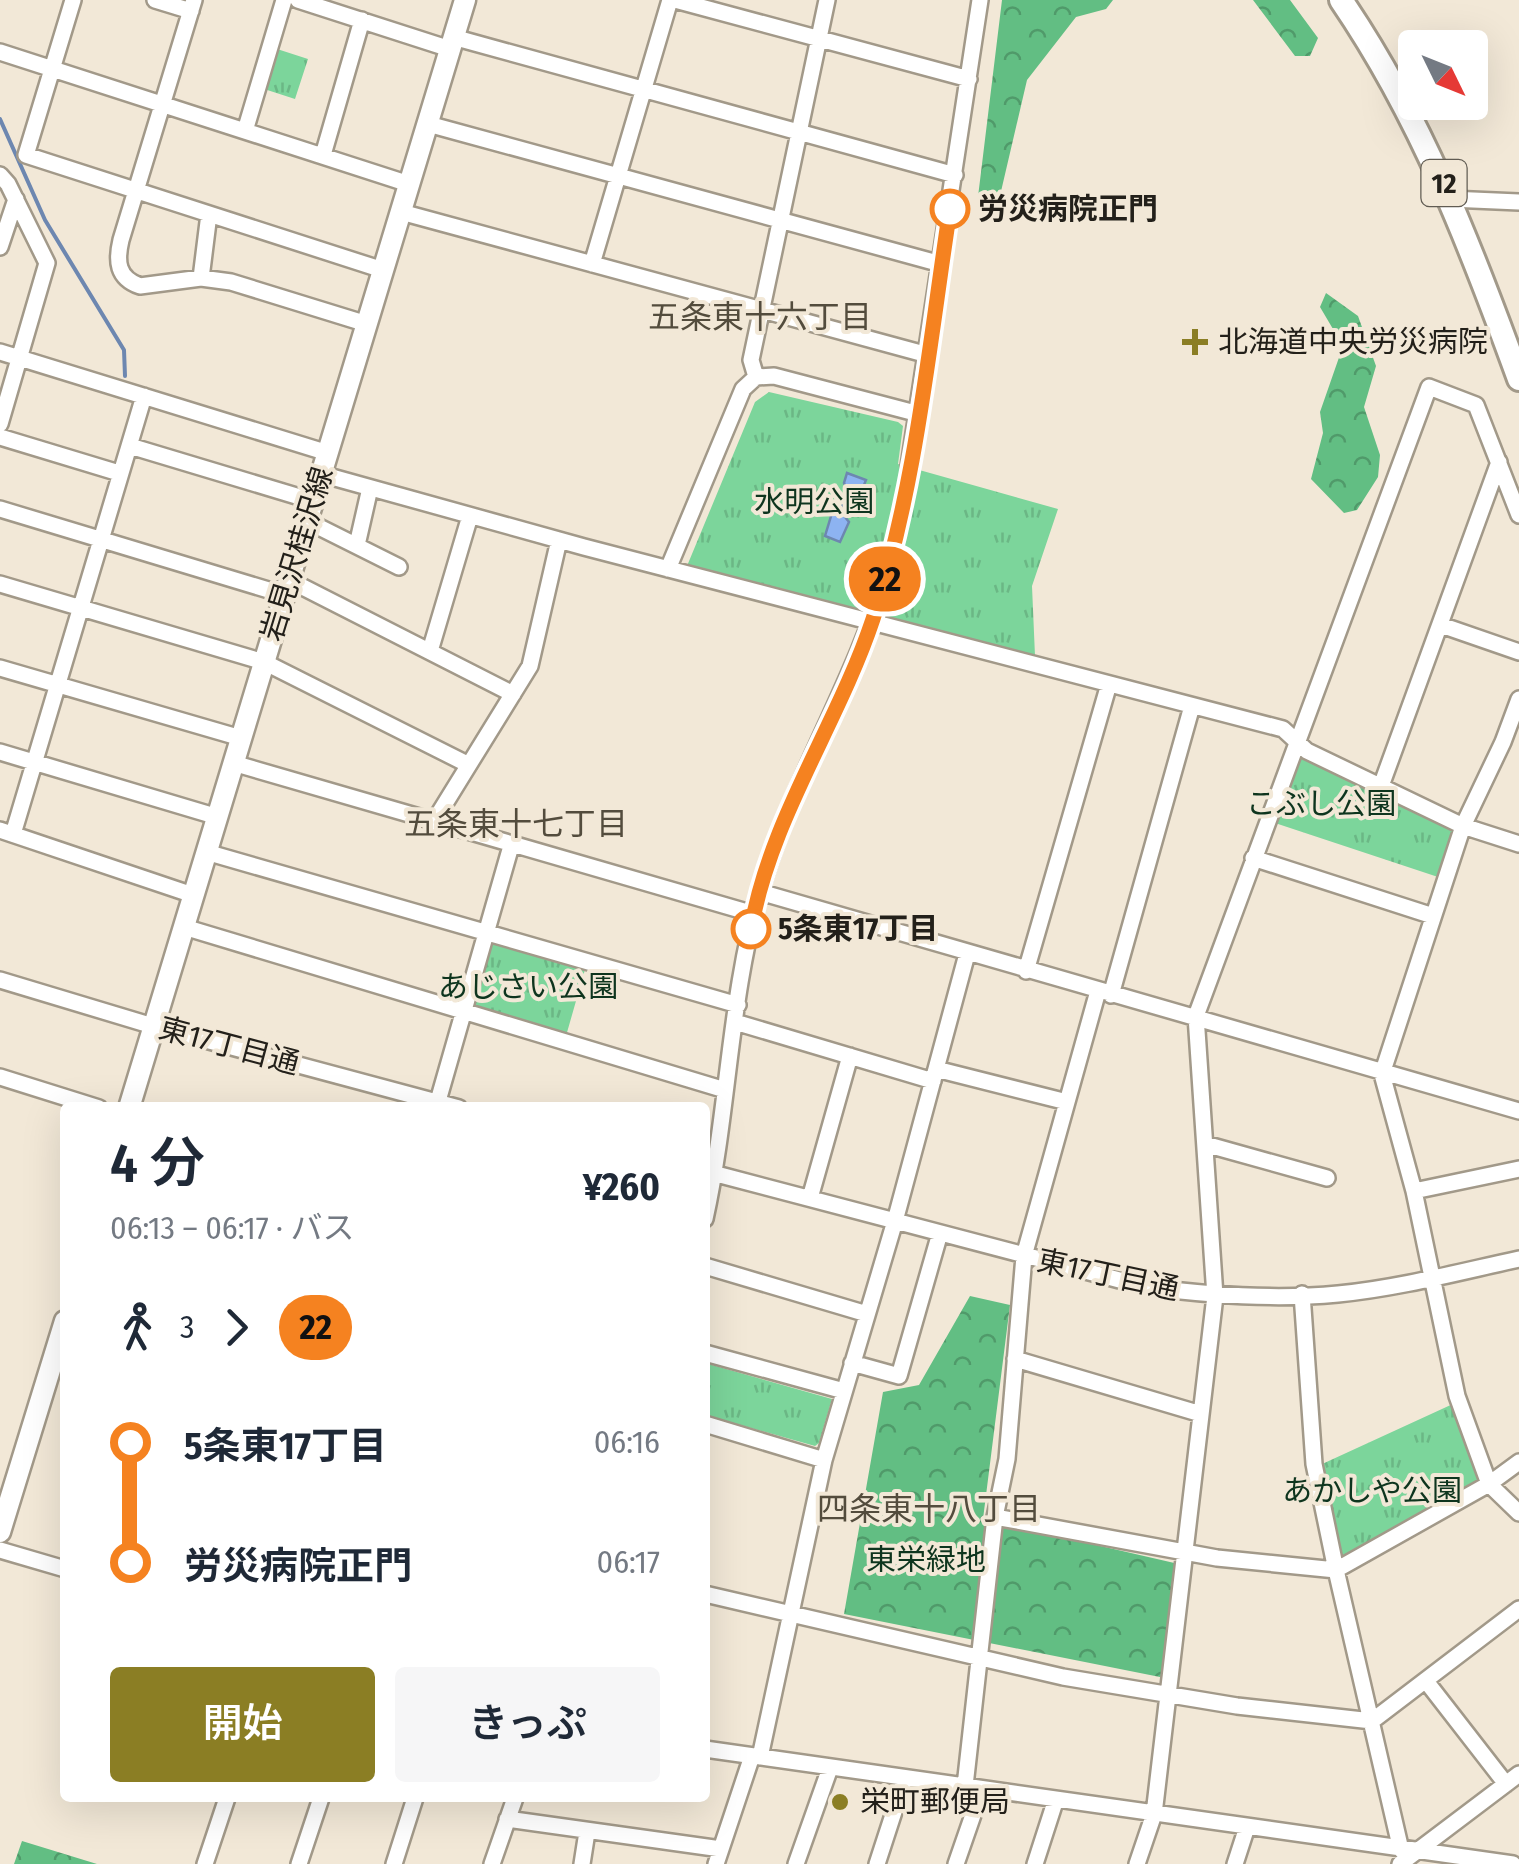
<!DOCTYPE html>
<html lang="ja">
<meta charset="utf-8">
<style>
:root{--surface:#fff;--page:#f6f6f7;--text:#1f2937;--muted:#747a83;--accent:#8b7e24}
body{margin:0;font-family:"Fira Sans Condensed","Noto Sans JP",sans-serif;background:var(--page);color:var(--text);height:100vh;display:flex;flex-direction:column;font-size:38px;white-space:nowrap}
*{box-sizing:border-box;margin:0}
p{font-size:32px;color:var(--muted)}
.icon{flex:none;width:55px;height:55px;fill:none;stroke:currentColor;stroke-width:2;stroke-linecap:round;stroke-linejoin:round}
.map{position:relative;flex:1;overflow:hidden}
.drawer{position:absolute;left:60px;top:1102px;width:650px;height:700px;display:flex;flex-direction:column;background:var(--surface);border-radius:10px;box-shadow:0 10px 40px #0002}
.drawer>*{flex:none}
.badge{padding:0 20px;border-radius:32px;font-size:35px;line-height:65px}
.needle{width:65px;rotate:133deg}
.buttons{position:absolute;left:1398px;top:30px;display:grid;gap:20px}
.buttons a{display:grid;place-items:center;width:90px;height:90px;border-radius:10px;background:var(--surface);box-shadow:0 10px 40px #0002;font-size:50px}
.map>.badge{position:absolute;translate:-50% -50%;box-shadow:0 0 0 5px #fff}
.legs{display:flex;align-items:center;gap:15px;height:110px;padding:0 50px;font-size:32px}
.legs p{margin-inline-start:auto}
.headline{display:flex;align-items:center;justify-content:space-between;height:170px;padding:0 50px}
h1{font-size:55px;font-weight:600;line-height:75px}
.button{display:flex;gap:20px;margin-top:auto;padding:20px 50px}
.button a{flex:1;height:115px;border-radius:10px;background:var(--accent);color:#fff;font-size:40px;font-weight:600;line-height:115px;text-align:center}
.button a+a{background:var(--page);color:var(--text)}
ul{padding:0 50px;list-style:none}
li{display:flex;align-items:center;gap:35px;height:120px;font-size:38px}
li i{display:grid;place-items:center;width:15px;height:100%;margin:0 12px;background:currentColor}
li i::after{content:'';width:25px;height:25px;margin:-12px;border:8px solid;border-radius:50%;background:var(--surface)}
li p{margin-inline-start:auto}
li:first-child i{background:linear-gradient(#0000 50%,currentColor 0)}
li:last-child i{background:linear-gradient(currentColor 50%,#0000 0)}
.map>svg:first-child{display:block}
</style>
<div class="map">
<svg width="1519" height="1864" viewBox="0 0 1519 1864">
<defs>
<pattern id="forest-crowns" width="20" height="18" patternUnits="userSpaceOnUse" patternTransform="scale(2.5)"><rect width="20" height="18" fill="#62be83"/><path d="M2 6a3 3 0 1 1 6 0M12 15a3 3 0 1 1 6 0" fill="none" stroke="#509a6a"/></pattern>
<pattern id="park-tufts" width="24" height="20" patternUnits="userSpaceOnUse" patternTransform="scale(2.5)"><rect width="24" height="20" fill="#7cd59b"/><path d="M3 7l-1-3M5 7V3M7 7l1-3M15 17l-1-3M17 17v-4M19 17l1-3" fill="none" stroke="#6bb785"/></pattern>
</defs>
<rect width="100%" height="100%" fill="#f2e8d7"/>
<path fill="url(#forest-crowns)" d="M1002,0H1113L1106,9L1076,17L1027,80L999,200L981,211L977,205Z
M1253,0H1290L1318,38L1310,56H1295Z
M1326,293L1358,316L1376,366L1364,407L1380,455L1378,477L1357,510L1344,513L1311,479L1323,433L1320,412L1343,346L1320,307Z
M970,1296L1010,1305L983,1519L1183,1565L1165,1678L844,1614L883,1392L919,1385Z
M22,1841L97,1864H14Z"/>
<path fill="url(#park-tufts)" d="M274,48L308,59L295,99L261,88Z
M769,392L898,422L903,426L898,464L1058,509L1032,586L1035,656L687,566L755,402Z
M1299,756L1454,831L1438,877L1275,823Z
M491,939L586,966L566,1036L470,1008Z
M705,1363L832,1399L819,1443L815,1446L705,1415Z
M1455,1403L1483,1482L1339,1562L1320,1465Z"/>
<path fill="#8db3f1" stroke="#6d87b0" stroke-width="2.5" d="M847,473L866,480L862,490L853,493L845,517L849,522L840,542L825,536L832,513L839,514L848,491L844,483Z"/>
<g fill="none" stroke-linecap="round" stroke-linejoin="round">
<path stroke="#6d87b0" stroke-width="4" d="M0,119L45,220L124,350L125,376"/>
<path stroke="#c9c0b1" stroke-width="15" stroke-dasharray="15 8" stroke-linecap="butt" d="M888,569L909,466"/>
<g stroke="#a29989" stroke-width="20">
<path id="minor" d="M73,0L26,155L383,270
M155,0L191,11
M194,0L121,240C116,261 117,278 140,286L201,278L231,282L367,324
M298,0L450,49
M675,0L969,79
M453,37L955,175
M0,52L409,184
M428,124L941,264
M245,131L284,0
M323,155L362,20
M0,175L8,184L47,263L0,424
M1450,199L1519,202
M401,212L928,355
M0,247L16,199
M592,264L670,0
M201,278L209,214
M0,352L328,453
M756,377L774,376L919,414
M0,437L119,473
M130,446L313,501
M909,466L980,0
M321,474L584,547L1283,729L1307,751L1463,826L1519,844
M0,509L285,595
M307,521L399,567
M357,545L370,488
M668,569L743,389L756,377L751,360L827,0
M289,580L513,694
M0,584L264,662L469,765
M1441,625L1519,652
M430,651L470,516
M0,668L241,738
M1519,699L1503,742L1463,826L1382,1074L1414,1191L1457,1396L1489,1484L1519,1513
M0,752L218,817
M233,763L754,914
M1381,786L1499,462
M433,823L530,666L559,540
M0,830L193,895
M13,834L144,396
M206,852L738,1005
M1253,858L1433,916
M760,892L1519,1111
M184,927L725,1090
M1026,971L1109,684
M0,980L153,1026L459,1108
M1111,995L1192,706
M735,1022L933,1081
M936,1069L1067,1102
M0,1077L99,1108
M436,1108L511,846
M1205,1144L1327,1178
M705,1171L1146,1287C1210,1295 1274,1300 1338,1294C1399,1288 1459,1272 1519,1259
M1414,1191L1519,1169
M810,1198L850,1056
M705,1219C729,1110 729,996 761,888C793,778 856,680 888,569
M705,1266L867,1314
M705,1353L844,1391
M1015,1359L1201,1414
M852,1363L899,1376L940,1233
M705,1424L824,1460
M995,1517L1007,1459L1024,1256L1098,991
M0,1550L65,1569
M705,1594L1063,1677L1237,1706L1372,1721L1519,1609
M1426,1681L1506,1784
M705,1749L1513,1864
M760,1757L824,1460L895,1221L967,954
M965,1786L995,1517L1217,1558L1336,1570L1314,1464L1302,1294
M507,1819L721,1849
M1401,1850L1336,1570L1489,1484L1519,1462
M205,1864L227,1798
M299,1864L321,1798
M394,1864L415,1798
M492,1864L515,1798
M582,1864L587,1832
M716,1864L752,1756
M796,1864L830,1768
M877,1864L905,1778
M956,1864L982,1789
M1035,1864L1056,1799
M1137,1864L1154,1814L1215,1296L1196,1016L1429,387L1476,405L1519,515
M1235,1864L1247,1827
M1400,1864L1519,1774"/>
</g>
<g stroke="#a29989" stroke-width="25">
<path id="major" d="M129,1108L465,0
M0,1532L65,1321"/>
</g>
<g stroke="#a29989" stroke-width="28">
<path id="highway" d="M1341,0C1421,117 1471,247 1519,379"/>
</g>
<use href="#minor" stroke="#fff" stroke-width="15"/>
<use href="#major" stroke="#fff" stroke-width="20"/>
<use href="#highway" stroke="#fff" stroke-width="22"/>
</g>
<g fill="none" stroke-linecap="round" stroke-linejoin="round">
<g stroke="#fff" stroke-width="22">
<path id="line-1" d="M751,929C770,819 838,724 873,619C916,487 929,346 950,209"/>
</g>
<use href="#line-1" stroke="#f58220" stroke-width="15"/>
</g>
<g fill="#fff" stroke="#f58220" stroke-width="5">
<circle cx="950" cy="209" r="18"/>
<circle cx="751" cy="929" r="18"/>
</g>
<g fill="#8b7e24" stroke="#f2e8d7" stroke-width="4">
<path d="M1190 327h10v10h10v10h-10v10h-10v-10h-10v-10h10z"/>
<circle cx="840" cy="1802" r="10"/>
</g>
<g text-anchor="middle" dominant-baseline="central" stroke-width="8" stroke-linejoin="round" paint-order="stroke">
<rect fill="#f2e8d7" stroke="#615c53" stroke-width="2.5" x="1421.5" y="160" width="45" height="46" rx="8"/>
<g font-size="28" font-weight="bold" fill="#23201a">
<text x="1444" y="183">12</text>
</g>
<g font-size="30" font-weight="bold" fill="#23201a" stroke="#f2e8d7" text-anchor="start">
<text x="978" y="209">労災病院正門</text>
<text x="778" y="929">5条東17丁目</text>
</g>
<g font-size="30" fill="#23201a" stroke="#f2e8d7" text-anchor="start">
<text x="1218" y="342">北海道中央労災病院</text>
<text x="860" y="1802">栄町郵便局</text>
</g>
<g font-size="30" fill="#0e351e" stroke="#f2e8d7">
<text x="814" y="502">水明公園</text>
<text x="1321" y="804">こぶし公園</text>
<text x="528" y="987">あじさい公園</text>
<text x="1372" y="1491">あかしや公園</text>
<text x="926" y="1560">東栄緑地</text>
</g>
<g font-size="30" fill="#23201a" stroke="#f2e8d7">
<text transform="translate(297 554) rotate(-73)">岩見沢桂沢線</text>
<text transform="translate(229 1046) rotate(15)">東17丁目通</text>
<text transform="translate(1108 1275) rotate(12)">東17丁目通</text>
</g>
<g font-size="32" fill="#534c3d" stroke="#f2e8d7">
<text x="760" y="317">五条東十六丁目</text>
<text x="516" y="824">五条東十七丁目</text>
<text x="929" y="1509">四条東十八丁目</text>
</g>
</g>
</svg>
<div class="buttons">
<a><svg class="needle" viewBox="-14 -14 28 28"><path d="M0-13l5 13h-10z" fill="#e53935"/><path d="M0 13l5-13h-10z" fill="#747a83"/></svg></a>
</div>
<b class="badge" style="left:885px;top:579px;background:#f58220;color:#111">22</b>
<section class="drawer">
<div class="headline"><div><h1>4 分</h1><p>06:13 – 06:17 · バス</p></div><b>¥260</b></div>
<div class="legs"><svg class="icon" aria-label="walk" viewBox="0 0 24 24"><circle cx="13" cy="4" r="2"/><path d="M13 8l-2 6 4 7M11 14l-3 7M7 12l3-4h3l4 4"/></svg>3<svg class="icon" aria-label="forward" viewBox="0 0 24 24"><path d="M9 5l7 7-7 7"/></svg><b class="badge" style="background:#f58220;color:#111">22</b></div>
<ul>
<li><i style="color:#f58220"></i><b>5条東17丁目</b><p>06:16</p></li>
<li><i style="color:#f58220"></i><b>労災病院正門</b><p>06:17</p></li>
</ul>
<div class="button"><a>開始</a><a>きっぷ</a></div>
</section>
</div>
